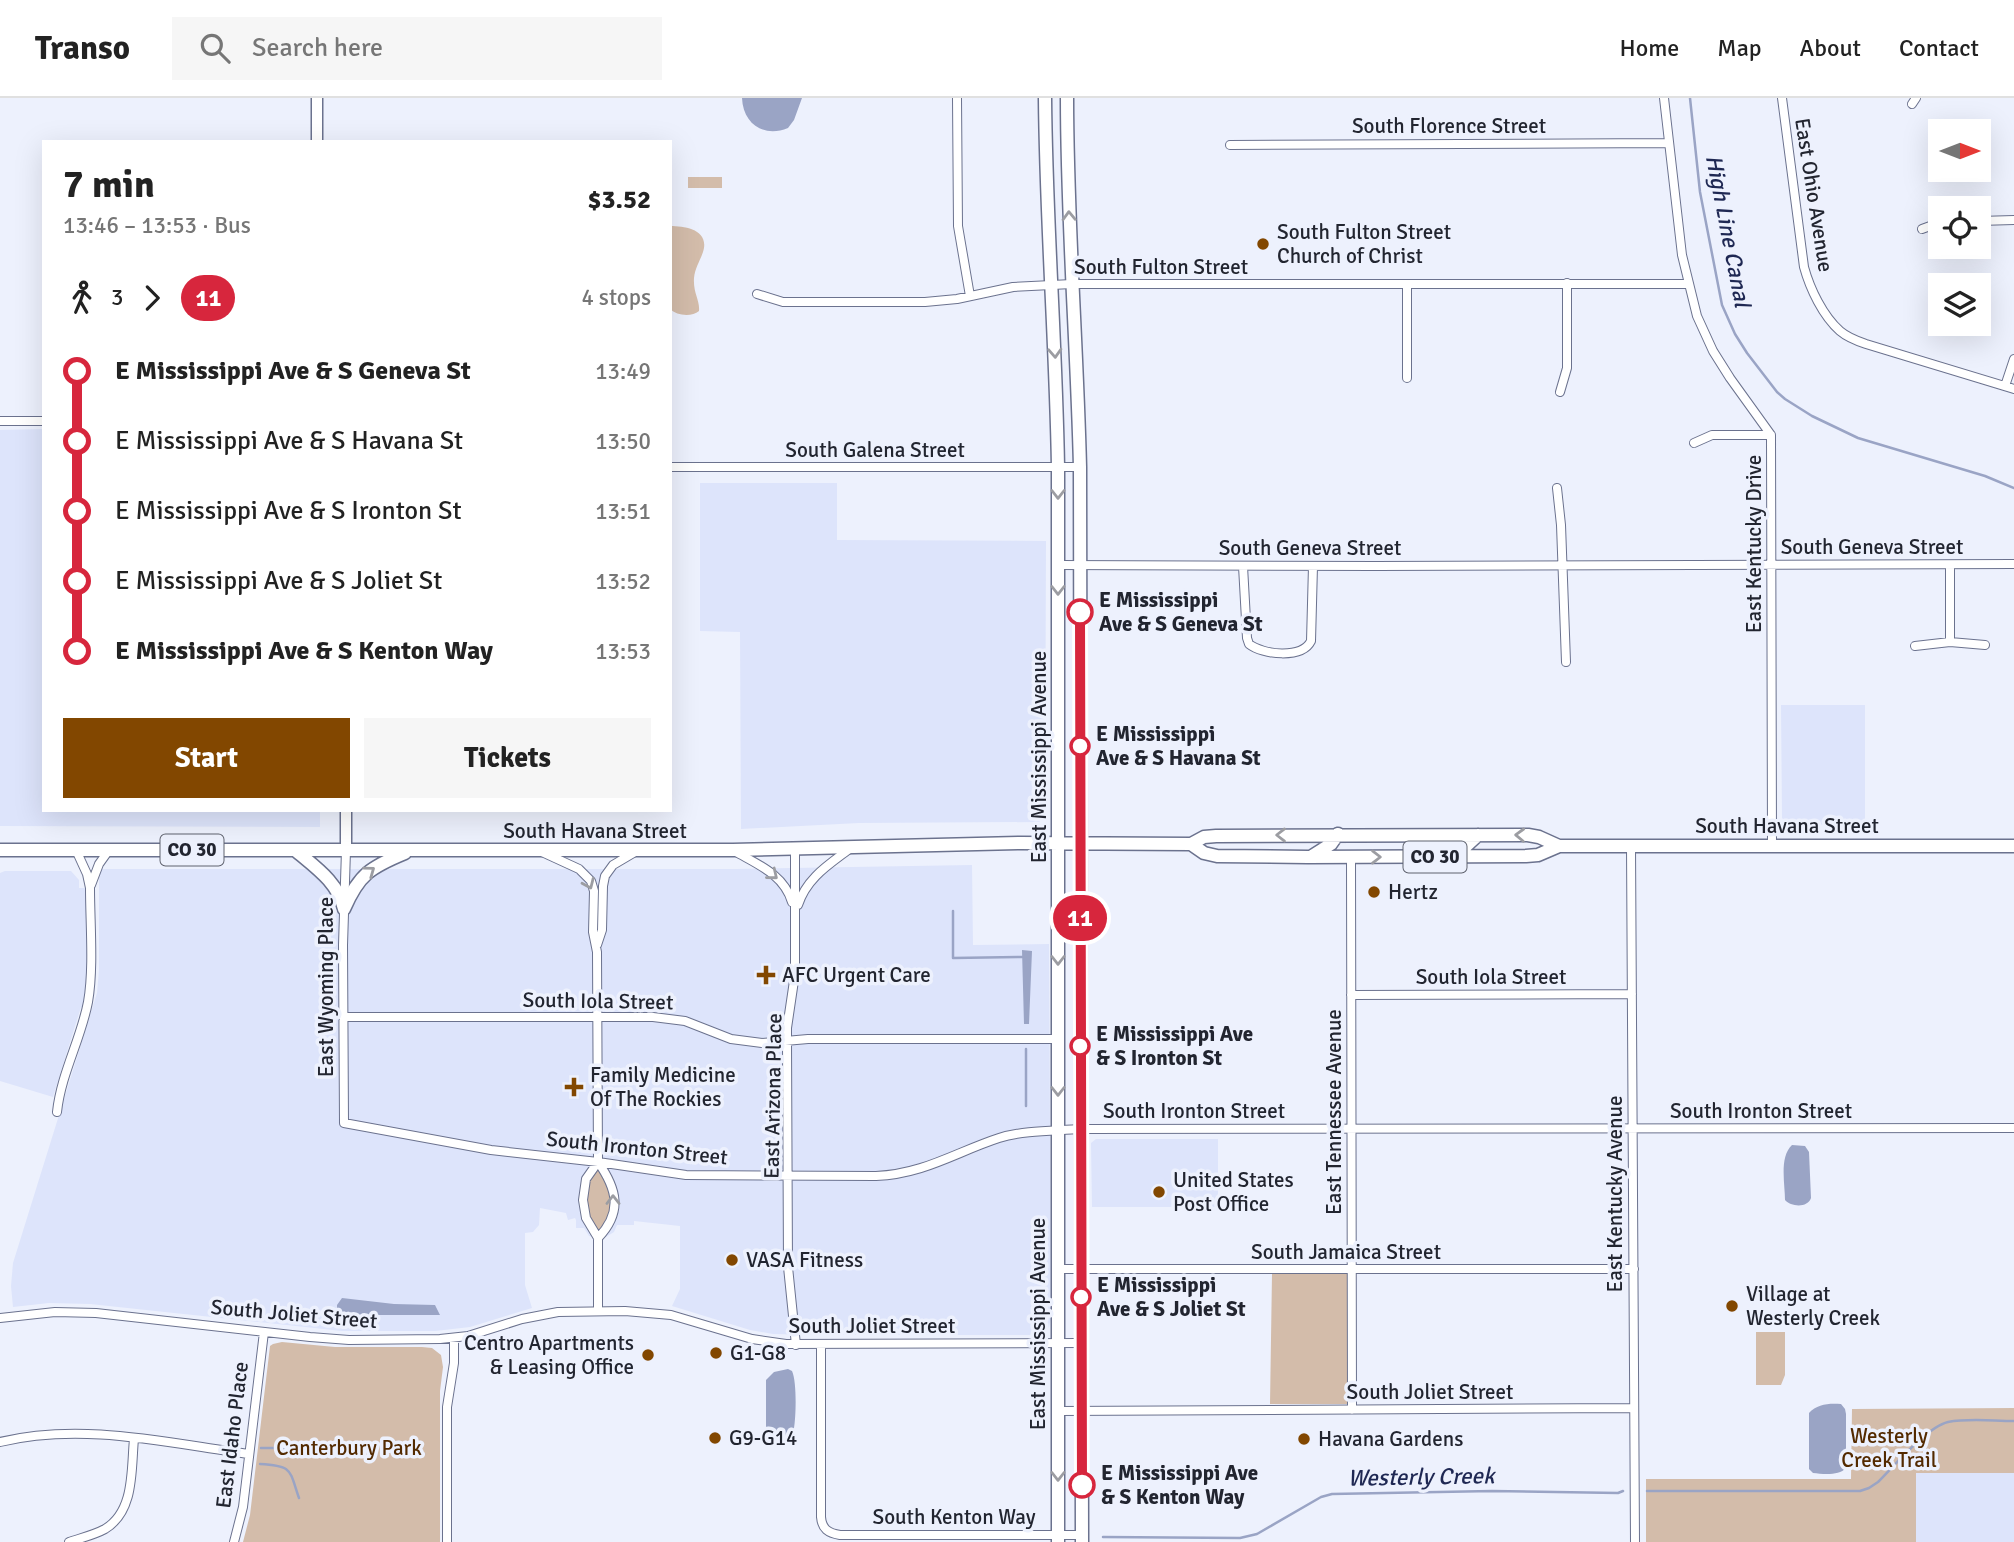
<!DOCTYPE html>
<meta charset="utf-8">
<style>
:root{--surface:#fff;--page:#f6f6f6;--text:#222;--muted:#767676;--line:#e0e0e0;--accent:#824700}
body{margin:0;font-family:Signika,sans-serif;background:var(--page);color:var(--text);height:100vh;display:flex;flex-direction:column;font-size:26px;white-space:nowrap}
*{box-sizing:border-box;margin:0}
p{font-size:23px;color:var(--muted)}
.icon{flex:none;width:38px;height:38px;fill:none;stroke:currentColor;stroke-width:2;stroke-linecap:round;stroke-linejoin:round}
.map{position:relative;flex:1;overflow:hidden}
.panel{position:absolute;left:42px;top:42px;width:630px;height:672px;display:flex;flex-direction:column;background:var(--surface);border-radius:0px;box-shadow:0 7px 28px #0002}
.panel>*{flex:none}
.badge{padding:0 14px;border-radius:23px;font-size:24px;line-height:46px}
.needle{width:46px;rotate:90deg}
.tools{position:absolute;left:1928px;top:21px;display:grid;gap:14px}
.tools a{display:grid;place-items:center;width:63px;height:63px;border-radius:0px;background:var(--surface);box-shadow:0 7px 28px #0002;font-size:35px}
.map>.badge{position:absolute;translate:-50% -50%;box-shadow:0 0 0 4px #fff}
.legs{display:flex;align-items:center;gap:10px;height:77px;padding:0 21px;font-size:23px}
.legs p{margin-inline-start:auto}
.headline{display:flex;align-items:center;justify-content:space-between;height:119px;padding:0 21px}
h1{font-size:38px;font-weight:700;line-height:52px}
.primary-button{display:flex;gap:14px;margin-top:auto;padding:14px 21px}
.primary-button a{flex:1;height:80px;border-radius:0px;background:var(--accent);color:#fff;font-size:28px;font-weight:700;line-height:80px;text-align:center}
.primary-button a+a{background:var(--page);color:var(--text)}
ul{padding:0 21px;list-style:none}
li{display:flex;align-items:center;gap:24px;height:70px;font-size:26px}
li i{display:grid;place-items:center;width:10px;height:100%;margin:0 9px;background:currentColor}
li i::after{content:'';width:18px;height:18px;margin:-9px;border:5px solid;border-radius:50%;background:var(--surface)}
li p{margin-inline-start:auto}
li:first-child i{background:linear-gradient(#0000 50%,currentColor 0)}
li:last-child i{background:linear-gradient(currentColor 50%,#0000 0)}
header{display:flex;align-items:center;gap:42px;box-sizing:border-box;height:98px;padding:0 35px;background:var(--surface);border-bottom:2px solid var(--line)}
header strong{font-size:33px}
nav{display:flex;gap:38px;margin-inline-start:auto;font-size:24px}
.search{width:490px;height:63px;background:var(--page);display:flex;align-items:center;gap:18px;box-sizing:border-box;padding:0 24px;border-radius:0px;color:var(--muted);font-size:26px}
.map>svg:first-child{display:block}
</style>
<header>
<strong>Transo</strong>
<div class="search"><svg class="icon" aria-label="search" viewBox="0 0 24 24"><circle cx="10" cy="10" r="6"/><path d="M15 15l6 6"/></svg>Search here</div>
<nav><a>Home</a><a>Map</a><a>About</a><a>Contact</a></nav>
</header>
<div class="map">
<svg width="2014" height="1444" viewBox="0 0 2014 1444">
<rect width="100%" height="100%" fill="#edf1fd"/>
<path fill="#dde4fb" d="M44,331V712H320V729L0,728V332Z
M700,385H837V442L1046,443L1045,719L1039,724L859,725L741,731L740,534L700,533Z
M1781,607H1865V726L1792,727L1788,726L1782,720Z
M972,767L973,847L1049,846L1051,1221L1049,1229L1043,1235L1034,1237H816L773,1236L750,1232L672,1208L680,1191V1128L634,1123V1127H617L614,1134L606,1139H593L589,1138L584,1130H576V1122L575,1120L568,1122L566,1115L540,1110L539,1127L533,1134L525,1135V1187L532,1210L470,1229L435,1233H342L90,1206L49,1205L13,1209L11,1188L13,1165L97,895L99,872V771H736Z
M5,773H71L79,782V790H90L86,911L81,909L53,999L0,983V775Z
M1096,1041H1218V1109H1092L1091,1045Z
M1916,1375H2014V1444H1916Z"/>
<path fill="#d3bcaa" d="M688,79H722V90H688Z
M670,128C686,128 710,132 703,154C700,163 695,170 694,180C693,195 700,202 699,213C692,219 677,218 670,211Z
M598,1064L606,1074L614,1112L598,1139L593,1132L583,1093Z
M1272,1176H1347L1348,1306H1270Z
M1756,1234H1785V1277L1781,1287H1756Z
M282,1244L335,1249H422L432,1250L441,1257L443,1269L440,1293V1444H243L250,1417L270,1248L273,1246Z
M2014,1310V1375H1916V1444H1646V1381H1851L1852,1311Z"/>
<path fill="#9aa4c5" d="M742,0H802L794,22L788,30C764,40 743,26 742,0Z
M1022,852L1032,853L1029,926H1024Z
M1792,1047L1805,1048L1809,1054L1811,1100C1808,1110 1791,1109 1785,1102C1785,1086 1779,1059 1792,1047Z
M342,1200L394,1206L435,1207L440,1217H341L337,1213V1207Z
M788,1271L792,1273C797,1284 796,1318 794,1330C790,1347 772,1346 766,1330V1282L774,1274Z
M1841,1306L1845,1311L1846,1316V1370C1839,1378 1823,1376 1813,1375L1809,1371V1315C1817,1306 1829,1305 1841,1306Z"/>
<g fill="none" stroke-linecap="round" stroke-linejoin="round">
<path stroke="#9aa4c5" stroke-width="2.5" d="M1690,0L1700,94L1722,207L1735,236L1747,255L1777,294L1785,301L1812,318L1858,340L1985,378L2014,390
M953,813V860L1022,859
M1026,951V1008
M261,1350H297
M403,1356H424
M260,1366C293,1368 289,1371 299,1400
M1647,1393H1860L1869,1390L1878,1384C1894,1368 1927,1329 1948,1324C1969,1320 1993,1323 2014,1323
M1103,1439L1240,1440L1257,1436L1321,1399L1332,1396L1492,1393L1618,1395L1623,1393"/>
<g stroke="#6b728e" stroke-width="10">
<path id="street" d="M957,0L958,128L970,198
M1664,0L1682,157L1697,218L1713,253L1730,280L1771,337L1772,748
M1782,0L1804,169C1810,191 1823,218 1840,233C1847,239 1857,243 1866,246L2014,291
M1912,6L1916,0
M1230,47L1669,45
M1979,123L2014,122
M1922,131L1941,124
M1407,186V280
M757,196L783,204H925L957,201L1013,189L1072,186H1688
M2005,288L2014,261
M1560,294L1567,270V185
M0,323H44
M1694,345L1712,337H1771
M670,369H1080
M1557,390L1561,427L1566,564
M1058,467L1376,468L2014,466
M1243,468L1247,540L1249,546C1263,557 1302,561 1311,543L1313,468
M1950,544V467
M1915,548L1950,544L1985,547
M1631,748L1635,1444
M795,751V876L787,930V944L788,1169L796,1247
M346,752L343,847L344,1025L491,1052L598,1064L686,1077L876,1078C924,1076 956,1054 999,1040C1025,1032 1054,1033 1080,1031L2014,1030
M542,754L579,771L591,783L594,793L593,834L597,854L598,1064C617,1091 623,1114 598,1140
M736,754C759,767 784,777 792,804
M1351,759L1352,1312
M91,787L99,766L109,752
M798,807C807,779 830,766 852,749
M597,847L602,832L603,788L605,778L613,767L635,754
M1351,897L1632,896
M343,919H653L685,923L731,941L762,945L808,941H1058
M57,1014C61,976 81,941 88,904C94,870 90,825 90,790L87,776L76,752
M1058,1171H1634
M598,1212V1140L586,1120L583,1102L586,1081L598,1064
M0,1220L55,1214L96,1215L310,1239L349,1242L440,1241L468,1238L522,1221L558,1214L625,1213L671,1217L752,1241L786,1246L1081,1245
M821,1247V1419C822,1431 828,1435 840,1437H1082
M1058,1313L1634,1310
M0,1344C82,1324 167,1345 249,1356
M69,1444C81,1440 94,1437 105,1431C135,1413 131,1371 134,1341
M234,1444L243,1409L264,1234
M447,1444V1309L454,1265V1240"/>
</g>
<g stroke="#6b728e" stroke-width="13">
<path id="secondary" d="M317,0V44
M346,752V712"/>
</g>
<g stroke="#6b728e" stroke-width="15">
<path id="primary" d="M1045,0C1046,123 1056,246 1058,369V1444
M1067,0C1067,123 1077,246 1080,369L1082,1444
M1191,746L1204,755L1217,758L1308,759L1526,758L1538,757L1559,748H2014
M0,752H733L1019,745L1191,746L1204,739L1216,738L1528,737L1539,739L1559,748
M295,752C315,769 338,784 344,811
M1312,758L1331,746L1338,736
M1454,759L1478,737
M344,811C359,776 371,769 405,755"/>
</g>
<use href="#street" stroke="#fff" stroke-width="8"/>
<use href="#secondary" stroke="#fff" stroke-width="10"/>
<use href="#primary" stroke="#fff" stroke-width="12"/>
</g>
<defs><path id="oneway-chevron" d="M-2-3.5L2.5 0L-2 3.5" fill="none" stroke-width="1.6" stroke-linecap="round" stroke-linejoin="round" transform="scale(1.75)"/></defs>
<g stroke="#9c9da2">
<use href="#oneway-chevron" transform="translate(1069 118) rotate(-92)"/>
<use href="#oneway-chevron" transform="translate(1055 255) rotate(87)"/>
<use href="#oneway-chevron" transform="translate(1058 396) rotate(90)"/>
<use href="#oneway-chevron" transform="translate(1058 492) rotate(90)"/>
<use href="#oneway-chevron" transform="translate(1281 737) rotate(180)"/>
<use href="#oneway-chevron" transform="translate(1520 737) rotate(-178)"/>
<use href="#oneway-chevron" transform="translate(1376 759)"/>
<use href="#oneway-chevron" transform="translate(370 773) rotate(-36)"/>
<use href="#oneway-chevron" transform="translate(773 777) rotate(39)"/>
<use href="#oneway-chevron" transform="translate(589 786) rotate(66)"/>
<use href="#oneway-chevron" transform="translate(1058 862) rotate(90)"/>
<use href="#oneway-chevron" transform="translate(1058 993) rotate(90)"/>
<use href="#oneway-chevron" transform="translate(613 1102) rotate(-90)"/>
<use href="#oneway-chevron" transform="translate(1058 1378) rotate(90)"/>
</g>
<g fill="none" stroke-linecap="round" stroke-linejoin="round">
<g stroke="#fff" stroke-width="16">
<path id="line-1" d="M1080,514L1082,1387"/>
</g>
<use href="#line-1" stroke="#d7263d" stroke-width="10"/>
</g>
<g fill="#824700" stroke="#edf1fd" stroke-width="2.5">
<circle cx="1263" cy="146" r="7"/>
<circle cx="1374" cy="794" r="7"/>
<path d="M762.5 866.5h7v7h7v7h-7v7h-7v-7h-7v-7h7z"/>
<path d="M570.5 978.5h7v7h7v7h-7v7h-7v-7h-7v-7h7z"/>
<circle cx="1159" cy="1094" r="7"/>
<circle cx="732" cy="1162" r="7"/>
<circle cx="1732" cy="1208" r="7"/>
<circle cx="716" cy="1255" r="7"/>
<circle cx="648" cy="1257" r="7"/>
<circle cx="715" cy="1340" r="7"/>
<circle cx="1304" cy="1341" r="7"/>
</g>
<g fill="#fff" stroke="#d7263d" stroke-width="3.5">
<circle cx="1080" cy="514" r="12"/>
<circle cx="1080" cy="648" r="9"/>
<circle cx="1080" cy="948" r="9"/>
<circle cx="1081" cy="1199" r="9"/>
<circle cx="1082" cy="1387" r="12"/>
</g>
<g text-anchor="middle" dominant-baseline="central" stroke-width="7" stroke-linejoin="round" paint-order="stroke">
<g fill="#edf1fd" stroke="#5f626e" stroke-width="2">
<rect x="160.5" y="736.5" width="63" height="31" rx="5"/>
<rect x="1403.5" y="743.5" width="63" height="31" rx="5"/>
</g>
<g font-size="19" font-weight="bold" fill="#222530">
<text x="192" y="752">CO 30</text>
<text x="1435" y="759">CO 30</text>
</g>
<g font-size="21" fill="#222530" stroke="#edf1fd">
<text x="1449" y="28">South Florence Street</text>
<text transform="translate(1814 97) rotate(81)">East Ohio Avenue</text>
<text x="1161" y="169">South Fulton Street</text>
<text x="875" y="352">South Galena Street</text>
<text transform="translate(1754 446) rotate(-90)">East Kentucky Drive</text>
<text x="1872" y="449">South Geneva Street</text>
<text x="1310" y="450">South Geneva Street</text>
<text transform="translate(1039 659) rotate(-90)">East Mississippi Avenue</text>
<text x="1787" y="728">South Havana Street</text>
<text x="595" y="733">South Havana Street</text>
<text x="1491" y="879">South Iola Street</text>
<text transform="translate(326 889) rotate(-90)">East Wyoming Place</text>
<text transform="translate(598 903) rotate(1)">South Iola Street</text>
<text transform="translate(773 998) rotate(-89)">East Arizona Place</text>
<text x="1194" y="1013">South Ironton Street</text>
<text x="1761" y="1013">South Ironton Street</text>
<text transform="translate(1334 1014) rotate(-90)">East Tennessee Avenue</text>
<text transform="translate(637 1050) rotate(6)">South Ironton Street</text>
<text transform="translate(1615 1096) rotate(-90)">East Kentucky Avenue</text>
<text x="1346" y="1154">South Jamaica Street</text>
<text transform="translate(294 1216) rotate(5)">South Joliet Street</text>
<text transform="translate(1038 1226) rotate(-90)">East Mississippi Avenue</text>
<text x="872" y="1228">South Joliet Street</text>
<text x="1430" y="1294">South Joliet Street</text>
<text transform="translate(232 1337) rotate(-83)">East Idaho Place</text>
<text x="954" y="1419">South Kenton Way</text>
</g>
<g font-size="21" fill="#222530" stroke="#edf1fd" text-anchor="start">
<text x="1277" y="134">South Fulton Street<tspan x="1277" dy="24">Church of Christ</tspan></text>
<text x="1388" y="794">Hertz</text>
<text x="782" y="877">AFC Urgent Care</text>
<text x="590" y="977">Family Medicine<tspan x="590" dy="24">Of The Rockies</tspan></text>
<text x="1173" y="1082">United States<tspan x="1173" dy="24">Post Office</tspan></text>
<text x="746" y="1162">VASA Fitness</text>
<text x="1746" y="1196">Village at<tspan x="1746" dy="24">Westerly Creek</tspan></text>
<text x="634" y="1245" text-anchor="end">Centro Apartments<tspan x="634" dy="24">&amp; Leasing Office</tspan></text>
<text x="730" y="1255">G1-G8</text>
<text x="729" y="1340">G9-G14</text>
<text x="1318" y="1341">Havana Gardens</text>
</g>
<g font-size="21" font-weight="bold" fill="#222530" stroke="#edf1fd" text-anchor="start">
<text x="1099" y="502">E Mississippi<tspan x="1099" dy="24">Ave &amp; S Geneva St</tspan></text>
<text x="1096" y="636">E Mississippi<tspan x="1096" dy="24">Ave &amp; S Havana St</tspan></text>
<text x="1096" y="936">E Mississippi Ave<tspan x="1096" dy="24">&amp; S Ironton St</tspan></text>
<text x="1097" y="1187">E Mississippi<tspan x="1097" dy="24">Ave &amp; S Joliet St</tspan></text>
<text x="1101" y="1375">E Mississippi Ave<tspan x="1101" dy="24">&amp; S Kenton Way</tspan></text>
</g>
<g font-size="21" fill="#532a00" stroke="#edf1fd">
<text x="1889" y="1338">Westerly<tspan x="1889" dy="24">Creek Trail</tspan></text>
<text x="349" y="1350">Canterbury Park</text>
</g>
<g font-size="23" font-style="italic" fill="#1f2853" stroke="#edf1fd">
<text transform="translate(1728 133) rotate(79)">High Line Canal</text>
<text transform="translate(1421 1379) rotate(-1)">Westerly Creek</text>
</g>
</g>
</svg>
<div class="tools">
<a><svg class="needle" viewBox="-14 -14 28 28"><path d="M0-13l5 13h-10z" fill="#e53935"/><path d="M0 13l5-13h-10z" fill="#767676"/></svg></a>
<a><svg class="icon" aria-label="locate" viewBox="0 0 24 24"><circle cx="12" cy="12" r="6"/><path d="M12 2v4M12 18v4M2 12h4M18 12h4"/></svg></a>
<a><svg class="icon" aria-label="layers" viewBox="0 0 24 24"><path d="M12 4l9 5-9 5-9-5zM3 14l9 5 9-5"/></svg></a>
</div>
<b class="badge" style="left:1080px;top:820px;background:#d7263d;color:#fff">11</b>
<section class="panel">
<div class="headline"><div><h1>7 min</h1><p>13:46 – 13:53 · Bus</p></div><b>$3.52</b></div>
<div class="legs"><svg class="icon" aria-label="walk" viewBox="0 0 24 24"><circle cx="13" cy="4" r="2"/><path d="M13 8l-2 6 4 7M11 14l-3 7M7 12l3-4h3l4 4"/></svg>3<svg class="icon" aria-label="forward" viewBox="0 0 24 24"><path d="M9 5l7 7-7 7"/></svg><b class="badge" style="background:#d7263d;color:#fff">11</b><p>4 stops</p></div>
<ul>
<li><i style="color:#d7263d"></i><b>E Mississippi Ave &amp; S Geneva St</b><p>13:49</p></li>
<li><i style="color:#d7263d"></i><span>E Mississippi Ave &amp; S Havana St</span><p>13:50</p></li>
<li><i style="color:#d7263d"></i><span>E Mississippi Ave &amp; S Ironton St</span><p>13:51</p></li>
<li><i style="color:#d7263d"></i><span>E Mississippi Ave &amp; S Joliet St</span><p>13:52</p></li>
<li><i style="color:#d7263d"></i><b>E Mississippi Ave &amp; S Kenton Way</b><p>13:53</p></li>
</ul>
<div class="primary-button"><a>Start</a><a>Tickets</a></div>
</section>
</div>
